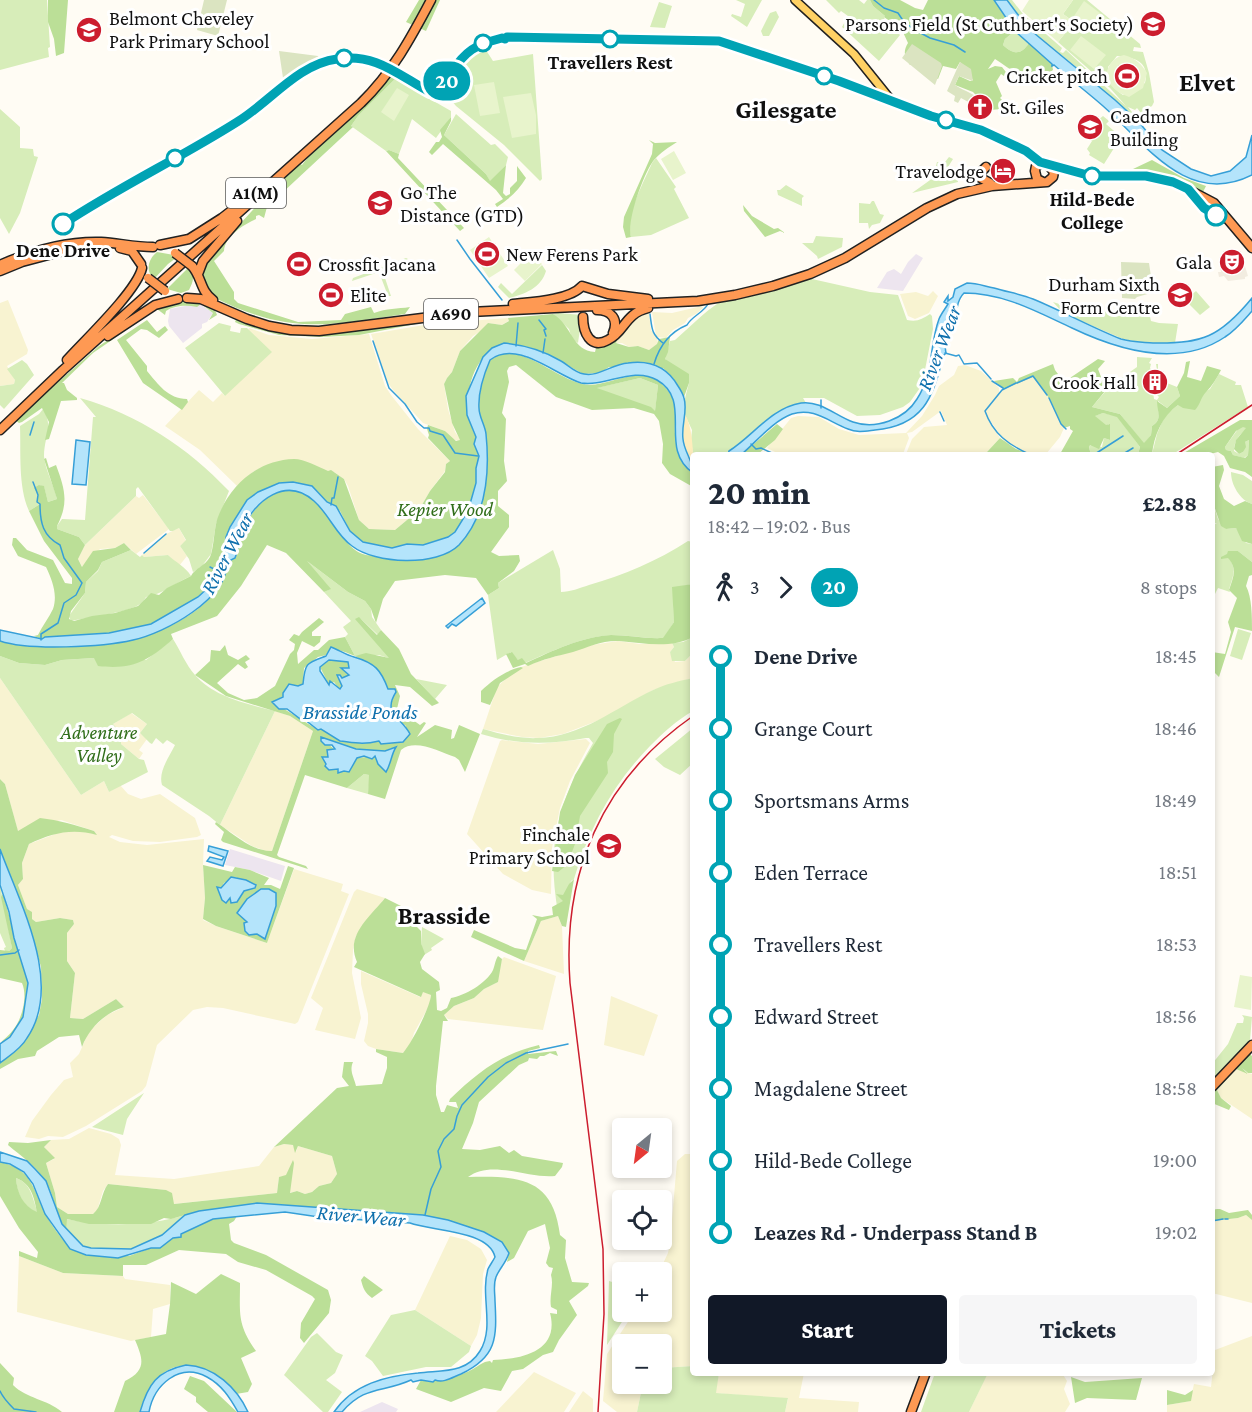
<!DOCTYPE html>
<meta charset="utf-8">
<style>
:root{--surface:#fff;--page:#f6f6f7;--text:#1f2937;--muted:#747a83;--accent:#111827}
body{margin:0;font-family:"Crimson Pro",serif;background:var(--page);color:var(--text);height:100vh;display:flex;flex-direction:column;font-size:22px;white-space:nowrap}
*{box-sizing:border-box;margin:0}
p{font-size:20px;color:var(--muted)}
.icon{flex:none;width:33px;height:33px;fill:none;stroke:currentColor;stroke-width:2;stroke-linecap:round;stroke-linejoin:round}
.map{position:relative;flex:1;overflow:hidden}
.panel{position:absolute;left:690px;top:452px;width:525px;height:924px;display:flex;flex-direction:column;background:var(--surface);border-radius:6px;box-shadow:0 3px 9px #0003}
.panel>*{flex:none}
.badge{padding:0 12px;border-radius:20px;font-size:21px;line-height:39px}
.needle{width:39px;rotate:209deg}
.buttons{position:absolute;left:612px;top:1118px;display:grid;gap:12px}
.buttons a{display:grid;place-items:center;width:60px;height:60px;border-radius:6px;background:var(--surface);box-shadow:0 3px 9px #0003;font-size:30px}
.map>.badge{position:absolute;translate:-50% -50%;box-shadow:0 0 0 3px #fff}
.legs{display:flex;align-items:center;gap:9px;height:66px;padding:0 18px;font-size:20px}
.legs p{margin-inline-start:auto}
.head{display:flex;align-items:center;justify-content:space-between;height:102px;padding:0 18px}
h1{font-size:33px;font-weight:800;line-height:45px}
.action{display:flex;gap:12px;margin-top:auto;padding:12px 18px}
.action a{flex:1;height:69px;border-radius:6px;background:var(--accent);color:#fff;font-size:24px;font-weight:800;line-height:69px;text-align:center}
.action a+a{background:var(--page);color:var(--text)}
ul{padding:0 18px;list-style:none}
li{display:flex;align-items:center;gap:21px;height:72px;font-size:22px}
li i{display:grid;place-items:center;width:9px;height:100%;margin:0 8px;background:currentColor}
li i::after{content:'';width:15px;height:15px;margin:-8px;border:4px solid;border-radius:50%;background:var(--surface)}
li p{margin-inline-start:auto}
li:first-child i{background:linear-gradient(#0000 50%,currentColor 0)}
li:last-child i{background:linear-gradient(currentColor 50%,#0000 0)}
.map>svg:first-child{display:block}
</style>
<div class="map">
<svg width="1252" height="1412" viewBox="0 0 1252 1412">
<rect width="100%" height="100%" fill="#fffcf4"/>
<path fill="#ede5ef" d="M916,254L923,258L903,291L877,288L887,272L894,269L901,274L908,262Z
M200,304L213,313L207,322L202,324V328L183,343L169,326L168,321L170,309L185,306H197Z
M230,849L285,866L281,881L250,870L225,865Z
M382,1402L398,1409L396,1412H360Z"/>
<path fill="#f8f3d1" d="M933,291L938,296L929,313L915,319L908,316L900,294L916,292L928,296Z
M8,300L28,350L27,354L7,366L15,380L14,384L0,386V303Z
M702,306L703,308L696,314L688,318L685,323L673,330L666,338L657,337L658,344L649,350L638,346L629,347L622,343H616L622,329L637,314L649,313L651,330L656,336L652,312L672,313Z
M508,318L510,320L502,325L488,323L484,329L473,336L460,351L452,372L447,378L444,384L448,409L455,432L461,440L459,441L452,439L445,431L423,423L393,390L388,383L371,334L430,324Z
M249,328L269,335L312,339L369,334L385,386L391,395L418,429L450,461L446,464L445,471L430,491L419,510L395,530L369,529L359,520L348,486L344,479L334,472L264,466L253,472L237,486L200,450L165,426L199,390L213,402L222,393L225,396Z
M965,365L981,371L999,388V393L1005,388L1033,376L1049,398L1064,428L1060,437L1046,454H1029L1005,442L985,413L1000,438L987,452H978L975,454H906L912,439L924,427L947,425L941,411L912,432L907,433L909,438L903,454H779L767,448L791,418L798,416L819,417L839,429L859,435L906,433L922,416L935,395L939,386L954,375L958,366Z
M143,495L169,529L136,554L124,543L115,548L100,549L83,568L78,559L85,545L136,496L139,498Z
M179,528L186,541L180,546L187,556L179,566L168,555L144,557L142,555L166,534Z
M618,641L640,644L672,643L674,647L670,652L675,662L685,661L693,653V678L653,690L602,719L563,734L539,738L522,737L483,729L497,687L511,674L522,668L521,667L592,645Z
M0,678L81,795L104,781L109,792L120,785L128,794L141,799L160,794L195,818L201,835L197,837L160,842L133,841L112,835L109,837L120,842L147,845L204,839L203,865L205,898L203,920L216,926L267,943L294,869L343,884L341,891L349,894L298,1022L295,1024L223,1008L207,1007L193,1010L157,1045L146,1086L142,1091L86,1126L63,1137L48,1136L39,1139L25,1137L32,1121L51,1095L64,1080L73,1077L70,1063L79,1054L89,1031L107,1015L124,1007L116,999L83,1019L70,1018L75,973L67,961V933L74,924L73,920L60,918L36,922L32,919L27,909L18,885L23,879L22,863L29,844L63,831H83L96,834L94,831L61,820L18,832L5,784L0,779Z
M275,711L290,716L313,731L272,851L269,852L252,846L220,825Z
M131,713L147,724L140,733L147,739L139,750L143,753L139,759L121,744L113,724Z
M502,740L538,744L586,739L590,743L570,781L560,808L552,848L551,894L532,890L503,874L467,834L500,741Z
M357,889L385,898L356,936L353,950L352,973L361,1018L355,1039L315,1030L323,1008L311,998L354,892Z
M558,916L562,926L564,974L524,961L541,921Z
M504,957L556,976L543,1030L448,1019L444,1015L454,1006L474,998L484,989L498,982V972L502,959Z
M361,971L420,997L423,991L431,995L430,1004L414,1033L410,1046L403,1053L376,1049L368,1046L364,1041L368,1023V1014L361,984Z
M611,996L658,1015L644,1056L604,1045Z
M1236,1069L1252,1074V1119L1221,1098L1217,1090Z
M89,1128L111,1134L119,1139L121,1145L115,1175L174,1179L259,1166L274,1147L284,1144L293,1145L296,1152L298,1146L332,1156L337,1174L331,1183L319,1186L312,1192L305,1194L297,1191L289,1193L290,1184L286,1176L279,1177L277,1193L173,1204L166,1190L108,1184L103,1191L97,1211L93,1214H68L57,1207L55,1193L46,1163L54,1159L44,1147L51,1140L69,1139Z
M685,1154H693V1366L662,1368V1344H622V1383H643L637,1412H617L603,1401L607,1354L635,1311H662V1272H659L668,1253L670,1243L677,1161Z
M1246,1215L1252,1220V1303L1212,1293V1221L1238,1218Z
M450,1236L467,1240L481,1249L487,1260L483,1274L481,1318L477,1335L471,1346L415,1310Z
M19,1256L63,1273L123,1276L125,1279L170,1285V1304L153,1309L151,1337L131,1341L17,1312Z
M1252,1336V1412H1167V1405L1190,1401L1194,1384L1211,1387L1215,1350Z
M534,1372L576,1393L564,1412H496Z
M988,1372L1062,1373L1067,1381L1064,1389L1070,1404L1065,1412H969Z
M719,1373H804L799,1398L859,1402L858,1412H785L788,1399L715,1393Z
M583,1391L593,1399V1412H569Z"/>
<path fill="#d7edb9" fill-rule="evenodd" d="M0,0H47L50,47L48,48L49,57L0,70Z
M736,0H762L747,27L731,16L732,14L741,17L745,4Z
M826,0H859L864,4L867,0H870L873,6L885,16L884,18L900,35L879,61L842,27L848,16L841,11L839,13Z
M1007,0H1012L1023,14L1062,48L1060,52L1063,53L1066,50L1126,106L1110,88L1058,42L1074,22L1063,14L1073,0H1087L1140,44L1141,48L1134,47L1133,51L1143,52L1149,73L1154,102L1152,106L1141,113L1137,108L1135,110L1128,107L1140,122L1138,124V121L1075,66L1028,28ZM1117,56C1135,57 1150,62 1145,83L1123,95C1109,85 1110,83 1108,67Z
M659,2L672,6L665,28L650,27Z
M776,11L779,17L769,36H763L761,31L770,13Z
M1015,31L1029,43C1021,55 1014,55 1003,45L1005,39Z
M484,47L493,61L533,54L542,179L540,181L504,145L456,106L446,94C448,74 466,54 484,47Z
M395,79L451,111V117L436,138L412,119L399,154L389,150L386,151L351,126L358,116Z
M0,109L20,127V148L33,149L34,156L38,157L20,213L9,234L0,218Z
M456,114L491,145L495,144L508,157L506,165L490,182L486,174L444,135Z
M1103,116L1109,121L1106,124L1121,137L1104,164L1089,155L1090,153L1087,149L1092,141L1089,138L1099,128L1093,124Z
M949,157L953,159L948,167L956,171L958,182L912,193L933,178L937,162H945Z
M656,158L676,187L674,189L689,218L651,235L631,237C624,217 644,182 652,163Z
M786,185L804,196L802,198V206L778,195L777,190H780Z
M872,201H874L880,214L884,215L880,223L872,225L869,229L868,223H859V203L870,204Z
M816,236L843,238L842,247L818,259L817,256L802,243H813Z
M406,258L408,259L382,269L391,296H388L379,272L352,281L353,278Z
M542,265L546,271C541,288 525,294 509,298L498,287L501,283L512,294Z
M812,279L870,292L898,295L907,320C918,322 922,319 930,314L932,316L933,329L922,385L910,402L903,407L880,415L857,416L824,398H803L806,403C772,409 756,433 729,451L728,454H693L691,440L692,430L685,415L684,402L689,383L665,359L670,341L675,340C690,327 704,312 720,302Z
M1196,291L1210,307L1200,315L1188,303L1189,297Z
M1053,302C1072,309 1109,315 1128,309L1129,311L1147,304L1151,321L1159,323L1178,324L1175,343H1145L1123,339L1063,313Z
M558,313L582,315L578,343L572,339L569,329L553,314Z
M219,323L231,326L230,331L240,333L241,328H247L272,352L225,396L185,348Z
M1137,357L1152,358L1149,363L1151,364L1150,368L1152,371L1157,370L1156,364H1158V371L1152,376L1161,371L1167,377L1162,386L1154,380L1152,381L1157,388L1153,392L1154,399L1157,400L1159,397L1157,395L1167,383L1177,387L1180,396L1167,408L1158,401C1157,412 1163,419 1152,426L1151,435L1144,444L1120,414L1092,407L1110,386L1137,367Z
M22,360L27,364L34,375L4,409L0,405V386L14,384L15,380L7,369Z
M1219,374L1236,382L1235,385H1241L1248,407L1173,454H1152L1157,434L1165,415L1178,405L1210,389Z
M640,378L658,385L655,412L596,388Z
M80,398C139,415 187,447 229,491L216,524L211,554L202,566L193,572L189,559L180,546L186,540L179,528L173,531H170L138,487L136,489V496L85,545L79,537L57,529V526L62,519L85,520L93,417H96Z
M43,409C54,427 44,436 44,456C45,470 54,485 57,499L48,502L44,487L39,485L38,495L40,504L29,511C18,486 21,454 20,426L39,414Z
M1103,413L1117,416L1140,447L1138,454H1091L1089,448L1091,444L1102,447L1104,438L1110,440L1109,424L1106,426L1094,416Z
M1243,426L1246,427V430C1238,435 1234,442 1234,451L1239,454L1243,452L1245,442L1249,440L1248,455L1244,458L1233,455L1231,451L1226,450L1225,447L1238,429Z
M1231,472L1243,475L1252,481V504C1240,500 1231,485 1231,472Z
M1212,500L1218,519L1226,529L1236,528L1246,543L1252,544V562L1238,551L1232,552L1229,558C1237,569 1233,577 1229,589L1230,592L1218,588L1214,596L1212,592V524H1217L1212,522Z
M688,541L693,542V584L673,588L674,622L664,638C646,639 629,635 611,635C581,637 552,651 525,663L518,660L511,652L497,660L488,595L499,588L498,583L553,550L560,569L561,592C570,592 580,588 589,585C624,575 657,561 688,541Z
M131,550L140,557L142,555L144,557L168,555C175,562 186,567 191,576C175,583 163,594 146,597C145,599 142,603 140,604C127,613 89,617 71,621L69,616L85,593L86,582L98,571L102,562Z
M303,558L348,592L365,601L371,609L372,617L381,630L378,635L360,618L391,659L379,655L355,656L345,637L348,634L343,627L351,621L324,592L330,589Z
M1238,629L1251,633L1242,660L1230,656Z
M693,637V653L685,661H672L670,652L674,647L672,643L683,642Z
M173,639C180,650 186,665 195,675C214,697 247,704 275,711L220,825L209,816L162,785C158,772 169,757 175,745L167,740L163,744L156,738L152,744L150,743L140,733L147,724L132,713L113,724L121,733V744L139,759L144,760L148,772L109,792L104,781L81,795L0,678V656L19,663L45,665L62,660L94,658L146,660Z
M693,678V711C677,720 663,733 650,746C613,784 589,828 574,879L571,881L562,908L558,913C546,843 558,803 593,743L589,738H586C549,745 517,745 481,734L483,729C501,734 519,739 538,738C581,737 615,708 653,690C666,684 679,681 693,678Z
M416,679L447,685L435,699Z
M693,728V763L680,775L664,767L655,759Z
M364,774L370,775L368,794L347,788Z
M0,885L12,948L9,951H5L4,948L6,947L0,933Z
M422,927L444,939L431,948L432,950L424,955L421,943Z
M1242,1015L1252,1017L1250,1040L1212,1080V1064L1228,1044L1237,1023H1243L1244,1018Z
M144,1093L127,1119L123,1135L92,1127Z
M16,1178C32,1184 32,1198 38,1213C22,1206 17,1194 16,1178Z
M185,1215L162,1235L131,1249L91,1248L83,1246L66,1230V1219C105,1227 149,1226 185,1215Z
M609,1281L622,1285V1311H629L607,1345Z
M415,1310L471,1346L469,1352L451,1367H426L383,1376L372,1361L365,1356L391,1315Z
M317,1333L336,1352L343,1355L335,1373L326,1380L342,1392L328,1412H323L284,1375L311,1337Z
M693,1366V1372L719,1373L716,1393L788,1398L785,1412H637L643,1383H662V1368Z
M935,1373V1372L988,1373L969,1412H921Z"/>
<path fill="#bbdf97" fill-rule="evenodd" d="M48,0H68L64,53L56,56L54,39L48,22Z
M419,0H440L426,31L406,22Z
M870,0H900L915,8L923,10L928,0H994L1015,31L1005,39L1003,45C1014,55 1021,55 1029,43L1052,64L1053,70L1039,80L1036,78C1020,79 1008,67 995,59L988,69L995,66L1002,67L1009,76L1007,78L1001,74L996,82L1002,96L1000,98L1014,111L1002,109L990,110L973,92L955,85L959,76L970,81L973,80L960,62L956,69L943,66L938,79L914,64L910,65C904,57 903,51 908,43L902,30L884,17L885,16L873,6Z
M393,73L421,92L395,79L358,116L351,126L353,127L267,207L264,218L259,215L256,216V219C243,225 225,236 224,251L214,261L234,292V299L238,303L298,322L341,320L345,314L371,307L374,313C387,308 397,309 410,307L405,314C325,326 289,335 213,297C206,291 200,276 203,267C233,231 264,196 299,163L302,165L309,156C338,130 369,104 393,73Z
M451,117V121L444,135L486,174L490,181L506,165L503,193L506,196L510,194V188L517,181V166L526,178C519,190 509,199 497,207L495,204L503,199L496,190L443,144L432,155L429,152L436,142H439L442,137L440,130Z
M649,140L655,143L677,142C669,147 660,153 654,160C644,172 626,222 631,237L626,238L623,227L624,217L652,154L653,144Z
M389,150L399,154L398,158L464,228L460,231L386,151Z
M1152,160L1184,178L1206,186L1202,194L1133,169Z
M743,205L752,216L774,229L778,228L785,233L780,231L765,237L744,211Z
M157,252L174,255L176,258L168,264L154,279C145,271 148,259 157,252Z
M188,268C196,275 193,282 189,290L181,293L167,289Z
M191,300C201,302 214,304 217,315L209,320L213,313L201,304L197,307C187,305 175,305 166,311L165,315L157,309L93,353L62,383H64L67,390L77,398V400L61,401L49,439L45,440L49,422L42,408L22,422L19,423L15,420L99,346L158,307L177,301Z
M553,314C572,325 572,351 595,352L597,344L622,329L616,343L629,347L638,346L649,350L657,344L659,339L670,337L668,352L665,359L689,374V383L684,397L673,378L663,368L609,367L600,373L583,374L562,362L504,343C468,356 460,407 476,437L474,444L479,456L475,494L468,511L455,532L448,538L422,545L407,544L392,548L363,542L350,531L340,511L327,502L312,486L293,482L279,483L258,492L247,500L230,527L226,537L224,558L217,575L210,586L198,597L151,624L109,633L45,637L42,639L34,636L38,635C42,626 49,618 53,609C58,594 52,580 46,567L18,556L12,545L13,538H16L27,550L53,560L65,583L72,584V578L44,541L29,511L40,504L37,502L38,495L34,488L39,485L44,486L48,502L57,499L44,459L46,458L49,468L56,465C65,489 69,503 57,526V529L79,537L85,545L78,559L82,567L93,551L115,548L124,543L131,550L102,562L98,570L86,582L85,593L71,611L69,619L74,621L92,616L115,613L138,606L151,593L159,595L167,588L191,576C195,568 205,566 210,557C214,549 214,527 218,517C230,485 258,460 294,459C304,459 319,467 328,471L331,470L344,479L359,520L369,529L395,530L419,510L430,491L445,472L446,464L450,461L428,438L429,435L427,429L428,425L445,431L456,441L460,440L452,423L444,384L447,378L452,372L460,351L488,323L502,325L509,321L508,318Z
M236,319L296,332L418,320L421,323L359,335L322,337L279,335L239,324L235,322Z
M147,320L157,332L165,326L168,330L159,338L147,330L141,329L126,340L147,366V371C158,384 168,399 187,399L188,402L182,410L143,383L117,340Z
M510,353C537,357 557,377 582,384C607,390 642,360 664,386C670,392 675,402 676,410C677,415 675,419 675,424C674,441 678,462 693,473V487L670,474L662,463L663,444L659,421L654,414L634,408L592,410L556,397L516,365L509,367L507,371L509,382L502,413L506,419L504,461L507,481L498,491V506L509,515V527L491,552L499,556L519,555L520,561L514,571L498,583L499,588L488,595L476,578L445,575L395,581L383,599L376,623L371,609L365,601L348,592L307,561L331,589L324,592L286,553L267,545L241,586L217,616L171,634L173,639C148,661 133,670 98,666L94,658L62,660L45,665L19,663L0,656V641C21,648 42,647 64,646C114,644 166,638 205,603C218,591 217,565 235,558C242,533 249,506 274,494C322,472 334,549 366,555C373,556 383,553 389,553C412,550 435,548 458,545L481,512L480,417C477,398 482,378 490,360L500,354ZM640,378L658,385L655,411L651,407L597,388Z
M1098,359L1105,361L1098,369L1106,390L1092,407L1120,414L1144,443L1151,435L1152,426C1163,419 1157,412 1157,401L1167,408L1180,396L1177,387L1184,373L1186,362L1190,361L1187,377L1201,381L1207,366L1221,370C1217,378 1212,386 1206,392C1201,397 1200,405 1195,410L1183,408L1178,405C1162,416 1154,436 1152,454H1138L1140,447L1117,417L1103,413L1095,416L1106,425L1110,424V440L1104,438L1099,449L1090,445L1089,448L1091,454H1060L1073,431L1070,429V426L1064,428L1061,424L1049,398L1033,377L1004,389L994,381L1013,378L1017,382L1019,378L1053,364L1055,370L1064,382Z
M1240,420H1252V477L1245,472L1230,468L1224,456L1218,452L1210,454H1182ZM1243,427L1246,428L1236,440L1234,449L1239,454L1243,452L1246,447L1245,442L1249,440L1248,455L1245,458L1233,455L1231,451L1226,450L1225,447L1236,431Z
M777,424L783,429L775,440L758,454H742Z
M1000,438L1016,449L1029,454H975L978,452H987Z
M1223,465L1224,470L1219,486L1224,499L1234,506L1245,501L1252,504V544L1242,541L1236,528L1226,529L1221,526L1212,500V467Z
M1228,551H1238L1252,562V575L1249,576L1246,586C1252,597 1252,617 1252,631L1235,627L1219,677L1212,670V652L1225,654L1231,632L1228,622L1237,598L1229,590C1233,578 1238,569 1228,558L1221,559V557L1227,554Z
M693,584V637C671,649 643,643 619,641C603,640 588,647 573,652C557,656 543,659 528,666L525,664L513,668L506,654L512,652L518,660L522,658L526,663C552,651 581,637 611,635C628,635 646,639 663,638L674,622L672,587Z
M359,617L377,635L381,630L399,649L411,674L439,703L432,706L410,687L395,685L400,696L397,709L409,721L413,720L420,725L424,722L426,723L417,737L435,725L452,730L451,739L454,738L459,725L480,734L465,772L459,760L455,757C440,752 415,738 401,750L385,799L368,794L369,775L364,774L347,788L305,775L277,855L279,857L306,866L308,869L223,842L221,840L224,832L215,824L216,822C231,832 252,852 272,851L313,731L290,716L226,696L195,675L210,661L211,650L220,651L225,645L228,655L238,660L246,655L250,659L245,662L248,667L245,669L238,664L217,683L228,693L244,700L257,698L275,686L290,654L294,650L295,644L289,640L294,634L299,636L302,632L319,618L324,622L312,632V636H321L320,642L314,647L302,641L297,653L298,664L314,650H318L329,640L345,637L355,656L366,653L389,658L355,619ZM331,648C362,656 371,663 388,689H395L396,693C386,709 392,715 406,726L403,742L381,744L379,741C357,747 341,740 321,729L318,730L273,702L303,684L304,668L318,657L326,655ZM321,737C338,744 375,759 391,748V762L378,764L375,756L357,758L350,768L339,771L326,765L330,751L335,750Z
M330,660L348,662L349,668L342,669L349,675L339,689L334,682L329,685L320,667Z
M521,667L523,668L500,683L490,705L481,702V691C492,680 507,670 521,667Z
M620,718L622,719L614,734L613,752L607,762L608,773L580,816L575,844L567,865L558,872L552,871L560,812L575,775L607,724Z
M0,779L5,784L18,831L40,818C59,820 75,825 94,831L97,835C72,828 52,833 29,844L22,863L23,879L18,885L27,909L32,912V919L36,922L60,918L73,920L74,924L67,933V961L75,973L70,1018L83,1019L116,999L124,1007C105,1013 89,1028 82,1047L79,1035L59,1037L37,1051L35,1056L18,1059L0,1069V1063L18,1049L39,1015L42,999L41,967L35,945L0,849Z
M203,865L232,872L235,867L250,870L269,878L264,885H271L280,889L288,866L294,868L267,943L216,926L203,919L205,898ZM235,877L256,886L244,891L237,902L231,903V898L226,903L219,892L224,883ZM259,892L276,906L266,931L260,935L245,931L244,924L248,922L240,914L239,909L253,894Z
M574,879L566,927L562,926L558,916L541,921L524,961L471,937L474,930L515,948L526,950L537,919L532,915L542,917L553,915L552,907L563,901L556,894L563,895L569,884Z
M3,894L28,983L23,1017L10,1037L0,1044C3,1039 9,1036 13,1030C22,1019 28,997 22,983L0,978V950L9,951L12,948L1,897Z
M385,898L413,912L407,915L404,920L405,925L416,926L421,931V943L425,954L420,962L422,969L439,982L440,990L436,992L437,1010L441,1011L447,1008L451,998C464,996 487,983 493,970C495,965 495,961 498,956L502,959L498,982L484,989L474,998L454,1006L444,1015L448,1021H443L436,1086V1095L441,1112H444L447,1105L458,1108L456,1102H449L450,1099C478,1072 501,1054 539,1045L540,1048L528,1051V1054L556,1051L558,1056L550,1053L544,1056H540L537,1059L529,1058L528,1061L519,1065L479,1102L473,1123L462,1149L480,1150L500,1146L509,1153L514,1150L522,1156L563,1163L562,1167L555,1176C529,1179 491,1159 468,1177C517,1176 553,1176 560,1235L566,1240L565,1258L572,1282L589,1283L588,1286L569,1301L577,1315L559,1340L553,1352L543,1355L523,1369L512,1371L501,1391L484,1388L451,1402L416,1389L421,1380L433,1382L435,1380C449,1379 460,1376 473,1369C480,1365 482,1362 490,1361L492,1363L493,1360C522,1359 560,1351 550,1313L557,1314V1310L551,1307C549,1296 554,1285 551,1275L553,1268L549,1267L546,1263L550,1248L545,1224L528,1231L514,1258L507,1262L509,1253L492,1237L475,1229L423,1215L383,1212L336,1209L199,1211L171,1219L164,1218L151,1224H89L67,1219L66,1230C56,1216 55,1197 46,1182C37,1167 21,1156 8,1145L9,1142L28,1143L51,1140L44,1147L55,1158L46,1163L55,1193L57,1207L68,1214H93C102,1207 101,1193 108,1184L166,1190L172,1193L174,1204L277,1193L279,1177L286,1175L293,1160L294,1163L290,1193L297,1191L305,1194L312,1192L319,1186L331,1183L337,1174L332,1156L298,1146L295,1153L293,1145L284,1144L274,1147L337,1088L349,1086L342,1077L344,1062H353C349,1071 354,1077 356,1086L382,1084L387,1068V1057L376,1052V1049L403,1053C411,1044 430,1008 431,995L423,992L421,997L354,967L357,962C345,935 370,917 385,898Z
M1249,1053L1252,1056V1073H1248L1242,1068L1248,1074L1236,1069L1217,1090L1221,1098L1231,1106L1229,1110L1212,1103V1090Z
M0,1162C32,1169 32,1187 45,1213C51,1225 61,1238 70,1248L129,1256L151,1248H160L173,1238L213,1219L237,1216L234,1221L229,1224L231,1240L234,1243L266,1255L328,1290L331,1300L329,1313L304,1343L300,1338L301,1323L315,1299L312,1296L266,1270L238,1262L226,1254L179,1250L146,1265H123V1276L63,1273L19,1256V1251L37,1258L38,1252L19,1228L0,1196ZM16,1178C32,1184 34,1198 37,1212C23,1206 17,1193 16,1178Z
M1217,1209H1220L1229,1213L1248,1210L1252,1215V1220L1246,1215L1238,1218L1212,1221V1210Z
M221,1274L240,1283C240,1314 237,1324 256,1351L241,1358L252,1384L248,1392L236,1394C201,1352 155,1355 140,1412H114L125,1381C147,1370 143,1359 135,1340L166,1334L170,1304L171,1282L196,1294Z
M364,1276L383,1290L372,1298C365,1293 363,1288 361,1280Z
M0,1363L14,1378L13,1385C27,1399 47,1399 62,1412H0Z
M190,1376L204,1381L237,1412H208L196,1402V1397L184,1389Z
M1071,1377L1085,1382L1142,1378L1136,1400L1087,1398L1075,1403Z
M1167,1390L1185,1395L1193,1390L1191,1401L1167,1405Z"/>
<path fill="#feedbc" d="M685,415C692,425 693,449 693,461C682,448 680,432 685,415Z"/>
<path fill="#dbe4c1" d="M204,0H227L218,36L197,30Z
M912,44L941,63L942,66L935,85L902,58Z
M279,51L318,56L320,60L288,81L283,78Z
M960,62L971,69L973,81L959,76L955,85C971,95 975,92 989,109L978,103L975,106L982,111L980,114L971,109L972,104L961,98L958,103L954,101L955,96L947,91Z
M1121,262L1149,263L1153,290L1151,293L1137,297L1135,299L1122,298Z"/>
<path fill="#e8f4cc" d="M1029,0H1073L1063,14L1074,22L1058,42L1022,11Z
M1084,1L1108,19L1098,34L1074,16Z
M1081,36L1106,55L1094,69L1070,50Z
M1124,55C1135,58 1141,63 1147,73L1143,88L1129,97C1118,93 1108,86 1106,74C1109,64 1114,57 1124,55Z
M494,82L500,113L480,116L474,85Z
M397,88L409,95L394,121L381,112Z
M531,93L536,115V134L512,138L503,97Z
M674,151L686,173L673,180L661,159Z
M489,237L508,266L489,278L470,250Z
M531,253L542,264L525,281L514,270Z
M1240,975L1252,977L1251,1010L1234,1007Z"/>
<path fill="#f2ece0" d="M1238,263H1244L1248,276L1245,277V279L1228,281L1224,276L1219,277L1218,272H1221L1220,267Z"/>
<path fill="#b4e4fb" stroke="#369fd7" stroke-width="1.5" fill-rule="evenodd" d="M994,0H1007L1028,28L1115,100L1138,121L1162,150L1191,169L1211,176L1230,171L1246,157L1252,135V175C1187,208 1145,143 1103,106C1087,92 1070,79 1054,65L1052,66V64L1015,31Z
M967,283C977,283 984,286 994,288C1007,292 1021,294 1033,299C1062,311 1091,327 1121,339C1131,342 1142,342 1153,343C1202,344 1220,337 1252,298V311C1244,320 1236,330 1225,337C1179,368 1118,350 1072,328C1037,312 1004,293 964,293C956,301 959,306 955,315C951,327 943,340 946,353L943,356C934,398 922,426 875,430C866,431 857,433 848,429C829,422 814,407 792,414C773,421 757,441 742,454H728L729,451C753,436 771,408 801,403C820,400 836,416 853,422C876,430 905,419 917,399C934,373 929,346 939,319C941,314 945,309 948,304L944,302L948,296V301L953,297L955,289Z
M504,343C525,345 543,350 561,361C568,365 575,373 584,374C599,377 612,364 628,363C649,360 667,367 678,386C680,389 683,394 684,398C688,411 681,425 683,439C684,452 693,460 693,473C657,448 694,401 657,380C633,366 606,387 581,383C555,375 517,339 490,360C484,374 478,392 479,408C479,417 485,425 486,434C490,473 487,515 459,545C437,567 375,564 352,546C336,535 329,514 314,501C286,476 256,500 243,528C240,536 238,546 236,555L235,558L227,562C228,599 165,633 133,640C103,647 29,651 0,641V630L42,639L45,637L109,633L151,624L198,597L210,586L217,575L224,558L226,537L230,527L247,500L258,492L279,483L293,482L312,486L327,502L336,506L350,531L363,542L392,548L407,544L423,545L448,537L455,532L468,511L476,483V468L479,456L474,444L476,437L467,415L466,396L483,357L492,348Z
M76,440L90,442L86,485L72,484Z
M482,598L485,603L456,626L452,624L448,628L446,626Z
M331,647C339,650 346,655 354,657C375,663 381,670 388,689H395L396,692C382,714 401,717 410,734L403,742L381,744L379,741C363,745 356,743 340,741L321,729L318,730L305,720L303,721L287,709H279L272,702L283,697V693L289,684L298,686L303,684C305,662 307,663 326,656ZM329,660L348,662L349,668H341L349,675L342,678L340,675H337L342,686L340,689L330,681L329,685L320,671V667Z
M321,737L356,749L385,751L396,747C391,755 391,764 386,772L378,764L375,756L372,759L364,756L357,758L349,772L344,771L338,773V769L329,770L325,766L326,764L322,757H328L327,750L335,749L332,745H325L321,741Z
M209,846L228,851L223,866L207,861L210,857L222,860L224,857L208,851Z
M0,849C20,904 64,984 27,1038C21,1049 9,1056 0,1063V1044L10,1037L23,1017L28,983L14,938L9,912L0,885Z
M231,877L246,880L256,885L255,888L244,891L237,902L231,903L230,898L226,903L222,900L217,887L221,888Z
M261,889H269L276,893V906L265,939L257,934L249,935L245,931L244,923L247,922L237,913L247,899Z
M0,1152L27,1161L35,1169L46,1181L62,1224L83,1246L91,1248L131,1249L162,1235L185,1215L199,1211L257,1203L423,1215L448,1220L484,1232L502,1242L509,1253C506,1263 499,1269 496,1277C493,1285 495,1293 495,1301C497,1338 497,1357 461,1374C451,1378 444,1383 435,1380L433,1382L421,1380L413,1382L411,1380C383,1393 365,1385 342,1412H334C353,1384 386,1376 418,1373C442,1370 466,1374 480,1351C495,1327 480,1296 488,1269C490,1265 493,1261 495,1257C489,1230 431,1231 410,1223L319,1217L285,1212L213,1219L181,1234V1237L173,1238L160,1248H151L118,1258L86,1255L70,1249L45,1214L33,1184L24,1172L10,1164L0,1162Z
M186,1365C214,1366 237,1388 248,1412H238C230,1398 222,1385 207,1377C179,1362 154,1385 149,1412H140C148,1384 157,1371 186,1365Z"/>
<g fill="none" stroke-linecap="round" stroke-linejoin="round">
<path stroke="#369fd7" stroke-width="1.5" d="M874,0L884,8L898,13L904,22L915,30L930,38L954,45L965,52
M457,240L470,259L502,300
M650,314C652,328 651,334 663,343
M539,320L546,329L544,330L546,336
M373,341L389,388L405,404L417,422L424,428H429L430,431L443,435L455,453L478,456
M516,346L518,323
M543,353L545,339
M945,353L956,356L959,355L964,364L977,363L991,379
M654,364C659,347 670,332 687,325C692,316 703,313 708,304
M992,381L1003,388
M1016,383L1002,390L985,411C993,434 1009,445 1029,454
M1017,383L1033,376L1047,395
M1049,398L1061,424L1066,429
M821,408V400
M940,412L944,421
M30,435L34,422
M751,444L756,449L761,448L774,454
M1095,454L1123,436
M1123,454L1133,448
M33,482L38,495L37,502L40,504C40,523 43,536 60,545L64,558L82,583L76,595L64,603L58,623L41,634V640
M331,505L332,498H334L338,477
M144,553L166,534
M210,567L218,571
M0,955L15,953L19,950
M425,1215L431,1189L441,1167L438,1151L444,1139L454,1129L457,1116L462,1105L488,1077L506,1063L526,1053L568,1044
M1225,1219H1228
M1212,1221L1223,1219
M0,1391C3,1398 8,1403 14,1409L36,1412"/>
<g stroke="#212121" stroke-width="10">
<path id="primary" d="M795,0L854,54L891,100L931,116L986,132L1026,151L1037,161L1042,163"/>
</g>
<g stroke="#212121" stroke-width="11">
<path id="highway" d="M986,167L980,173L979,177L990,183
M1043,182L1037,179L1035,171L1036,166L1042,163L1091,176H1146L1176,183L1214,203L1252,248
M1193,193L1206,210L1218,213L1224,218
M160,245L189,239L222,218L253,194
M120,248L132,251L141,264
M0,265C31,251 67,241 101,242C118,243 135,247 153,247
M192,266C202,277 200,291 213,300
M0,271L22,262L71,249
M198,274L203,261L237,221
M187,298L201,299L247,319L269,326L291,330L319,331L470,312L698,301L735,295L773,286L810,274L845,258L927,208L957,194L992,186L1047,182L1053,177L1054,172L1047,163
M513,304C532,302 570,300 582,286L608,294L648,299
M597,310C611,310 619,319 613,333
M583,317C583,332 590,350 608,340C625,332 624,314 648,308
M108,336L155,305L178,299
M67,360C84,341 137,291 142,268
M0,430L63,370L361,103C392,73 411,38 431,0
M1212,1087L1252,1045
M911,1412L926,1372"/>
</g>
<use href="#primary" stroke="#ffd164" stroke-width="7"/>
<use href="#highway" stroke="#fe9953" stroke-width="8"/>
<path stroke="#cc1d2e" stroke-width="1.5" d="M1177,454L1252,405
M598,1412L604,1314L603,1249L570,983C562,874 601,780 693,716"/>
<g stroke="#212121" stroke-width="11" stroke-linecap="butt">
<path id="highway-bridge" d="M175,253L192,266
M148,278L165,291"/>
</g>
<use href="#highway-bridge" stroke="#fe9953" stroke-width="8"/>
</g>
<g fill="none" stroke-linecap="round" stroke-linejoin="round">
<g stroke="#fff" stroke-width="14">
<path id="line-1" d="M63,224C119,187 180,158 237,122C270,102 298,64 337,59C376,53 398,75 430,92L437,93C442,89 446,81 450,74C466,50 475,45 502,38L505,39L507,37L719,41L839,81L931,116L981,130L1026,151L1040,162L1091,176H1146L1173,182L1188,189L1204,208L1216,215"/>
</g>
<use href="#line-1" stroke="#00a3b4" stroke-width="9"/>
</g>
<defs>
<g id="university-disc" transform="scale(1.35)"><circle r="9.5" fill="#cc1d2e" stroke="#fff"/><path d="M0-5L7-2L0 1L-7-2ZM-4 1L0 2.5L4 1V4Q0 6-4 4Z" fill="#fff"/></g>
<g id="school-disc" transform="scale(1.35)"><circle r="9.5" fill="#cc1d2e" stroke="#fff"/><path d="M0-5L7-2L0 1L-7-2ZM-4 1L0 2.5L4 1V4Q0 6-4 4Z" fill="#fff"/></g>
<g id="stadium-disc" transform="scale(1.35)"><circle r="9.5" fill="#cc1d2e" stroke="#fff"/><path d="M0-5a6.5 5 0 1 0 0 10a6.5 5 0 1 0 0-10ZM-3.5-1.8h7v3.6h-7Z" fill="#fff"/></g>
<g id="church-disc" transform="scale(1.35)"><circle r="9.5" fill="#cc1d2e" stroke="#fff"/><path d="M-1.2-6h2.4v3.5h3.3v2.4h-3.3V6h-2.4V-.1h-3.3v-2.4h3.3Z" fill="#fff"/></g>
<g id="hotel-disc" transform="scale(1.35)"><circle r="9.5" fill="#cc1d2e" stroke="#fff"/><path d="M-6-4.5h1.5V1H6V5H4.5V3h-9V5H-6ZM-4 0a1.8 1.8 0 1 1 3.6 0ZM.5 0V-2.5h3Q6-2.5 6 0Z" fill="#fff"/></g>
<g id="theatre-disc" transform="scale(1.35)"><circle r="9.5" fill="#cc1d2e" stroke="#fff"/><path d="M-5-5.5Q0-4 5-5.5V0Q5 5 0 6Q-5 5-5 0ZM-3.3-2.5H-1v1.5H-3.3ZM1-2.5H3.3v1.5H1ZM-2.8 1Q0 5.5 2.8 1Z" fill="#fff"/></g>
<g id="building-disc" transform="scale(1.35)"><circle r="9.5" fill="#cc1d2e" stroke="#fff"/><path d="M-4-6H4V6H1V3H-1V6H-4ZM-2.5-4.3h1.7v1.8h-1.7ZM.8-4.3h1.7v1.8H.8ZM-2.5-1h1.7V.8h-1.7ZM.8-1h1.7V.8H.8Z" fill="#fff"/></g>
</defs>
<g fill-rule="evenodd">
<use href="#university-disc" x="1153" y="24"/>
<use href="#school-disc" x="89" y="30"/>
<use href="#stadium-disc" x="1127" y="76"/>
<use href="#church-disc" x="980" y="107"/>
<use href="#university-disc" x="1090" y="127"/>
<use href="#hotel-disc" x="1003" y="171"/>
<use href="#university-disc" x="380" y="203"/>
<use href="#stadium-disc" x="487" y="254"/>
<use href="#theatre-disc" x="1232" y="262"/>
<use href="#stadium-disc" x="299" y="264"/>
<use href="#stadium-disc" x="331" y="295"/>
<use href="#university-disc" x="1180" y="295"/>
<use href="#building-disc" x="1155" y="382"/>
<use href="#school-disc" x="609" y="846"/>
</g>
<g fill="#fff" stroke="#00a3b4" stroke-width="3">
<circle cx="610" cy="39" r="8"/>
<circle cx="483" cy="43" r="8"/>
<circle cx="344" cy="58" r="8"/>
<circle cx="824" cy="76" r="8"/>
<circle cx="946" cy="120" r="8"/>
<circle cx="175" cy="158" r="8"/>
<circle cx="1092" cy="176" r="8"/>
<circle cx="1216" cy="215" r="10"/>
<circle cx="63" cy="224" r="10"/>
</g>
<g text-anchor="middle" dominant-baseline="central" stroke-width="6" stroke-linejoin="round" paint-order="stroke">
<g fill="#fff" stroke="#585858" stroke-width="1.5">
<rect x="226" y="178" width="60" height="30" rx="4.5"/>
<rect x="424" y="299" width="54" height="30" rx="4.5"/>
</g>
<g font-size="18" font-weight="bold" fill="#101010">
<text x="256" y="193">A1(M)</text>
<text x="451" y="314">A690</text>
</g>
<g font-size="20" fill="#101010" stroke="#fff" text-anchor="start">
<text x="109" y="18">Belmont Cheveley<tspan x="109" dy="23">Park Primary School</tspan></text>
<text x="1134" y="24" text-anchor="end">Parsons Field (St Cuthbert's Society)</text>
<text x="1108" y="76" text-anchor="end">Cricket pitch</text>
<text x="1000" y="107">St. Giles</text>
<text x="1110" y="116">Caedmon<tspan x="1110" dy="23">Building</tspan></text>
<text x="984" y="171" text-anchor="end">Travelodge</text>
<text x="400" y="192">Go The<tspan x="400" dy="23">Distance (GTD)</tspan></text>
<text x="506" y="254">New Ferens Park</text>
<text x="1212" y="262" text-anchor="end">Gala</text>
<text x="318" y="264">Crossfit Jacana</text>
<text x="1160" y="284" text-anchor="end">Durham Sixth<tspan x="1160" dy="23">Form Centre</tspan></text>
<text x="350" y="295">Elite</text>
<text x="1136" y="382" text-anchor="end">Crook Hall</text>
<text x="590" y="834" text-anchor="end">Finchale<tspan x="590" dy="23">Primary School</tspan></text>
</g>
<g font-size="20" font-weight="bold" fill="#101010" stroke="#fff">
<text x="610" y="62">Travellers Rest</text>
<text x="1092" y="199">Hild-Bede<tspan x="1092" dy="23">College</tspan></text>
<text x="63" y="250">Dene Drive</text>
</g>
<g font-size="20" font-style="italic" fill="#306e1a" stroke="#fff">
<text x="445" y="509">Kepier Wood</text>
<text x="99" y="732">Adventure<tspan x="99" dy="23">Valley</tspan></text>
</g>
<g font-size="21" font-style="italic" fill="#0f70ad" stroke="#fff">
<text transform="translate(939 348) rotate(-69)">River Wear</text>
<text transform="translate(227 553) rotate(-62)">River Wear</text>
<text x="360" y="712">Brasside Ponds</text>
<text transform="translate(361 1216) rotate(5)">River Wear</text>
</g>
<g font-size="26" font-weight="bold" fill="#101010" stroke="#fff">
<text x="1207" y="82">Elvet</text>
<text x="786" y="109">Gilesgate</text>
<text x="444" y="915">Brasside</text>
</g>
</g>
</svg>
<div class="buttons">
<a><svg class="needle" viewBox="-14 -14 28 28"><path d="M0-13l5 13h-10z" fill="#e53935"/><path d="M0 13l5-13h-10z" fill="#747a83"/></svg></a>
<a><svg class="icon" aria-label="locate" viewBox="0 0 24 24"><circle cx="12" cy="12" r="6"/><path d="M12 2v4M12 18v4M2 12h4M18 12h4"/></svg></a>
<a>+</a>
<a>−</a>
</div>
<b class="badge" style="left:447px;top:81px;background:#00a3b4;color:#fff">20</b>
<section class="panel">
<div class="head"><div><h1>20 min</h1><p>18:42 – 19:02 · Bus</p></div><b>£2.88</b></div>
<div class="legs"><svg class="icon" aria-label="walk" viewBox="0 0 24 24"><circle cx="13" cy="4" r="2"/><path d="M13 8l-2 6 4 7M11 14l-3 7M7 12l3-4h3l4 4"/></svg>3<svg class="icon" aria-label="forward" viewBox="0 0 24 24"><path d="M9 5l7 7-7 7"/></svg><b class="badge" style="background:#00a3b4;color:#fff">20</b><p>8 stops</p></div>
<ul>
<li><i style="color:#00a3b4"></i><b>Dene Drive</b><p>18:45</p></li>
<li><i style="color:#00a3b4"></i><span>Grange Court</span><p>18:46</p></li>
<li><i style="color:#00a3b4"></i><span>Sportsmans Arms</span><p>18:49</p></li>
<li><i style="color:#00a3b4"></i><span>Eden Terrace</span><p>18:51</p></li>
<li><i style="color:#00a3b4"></i><span>Travellers Rest</span><p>18:53</p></li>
<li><i style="color:#00a3b4"></i><span>Edward Street</span><p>18:56</p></li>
<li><i style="color:#00a3b4"></i><span>Magdalene Street</span><p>18:58</p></li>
<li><i style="color:#00a3b4"></i><span>Hild-Bede College</span><p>19:00</p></li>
<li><i style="color:#00a3b4"></i><b>Leazes Rd - Underpass Stand B</b><p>19:02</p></li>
</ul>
<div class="action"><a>Start</a><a>Tickets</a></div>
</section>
</div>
